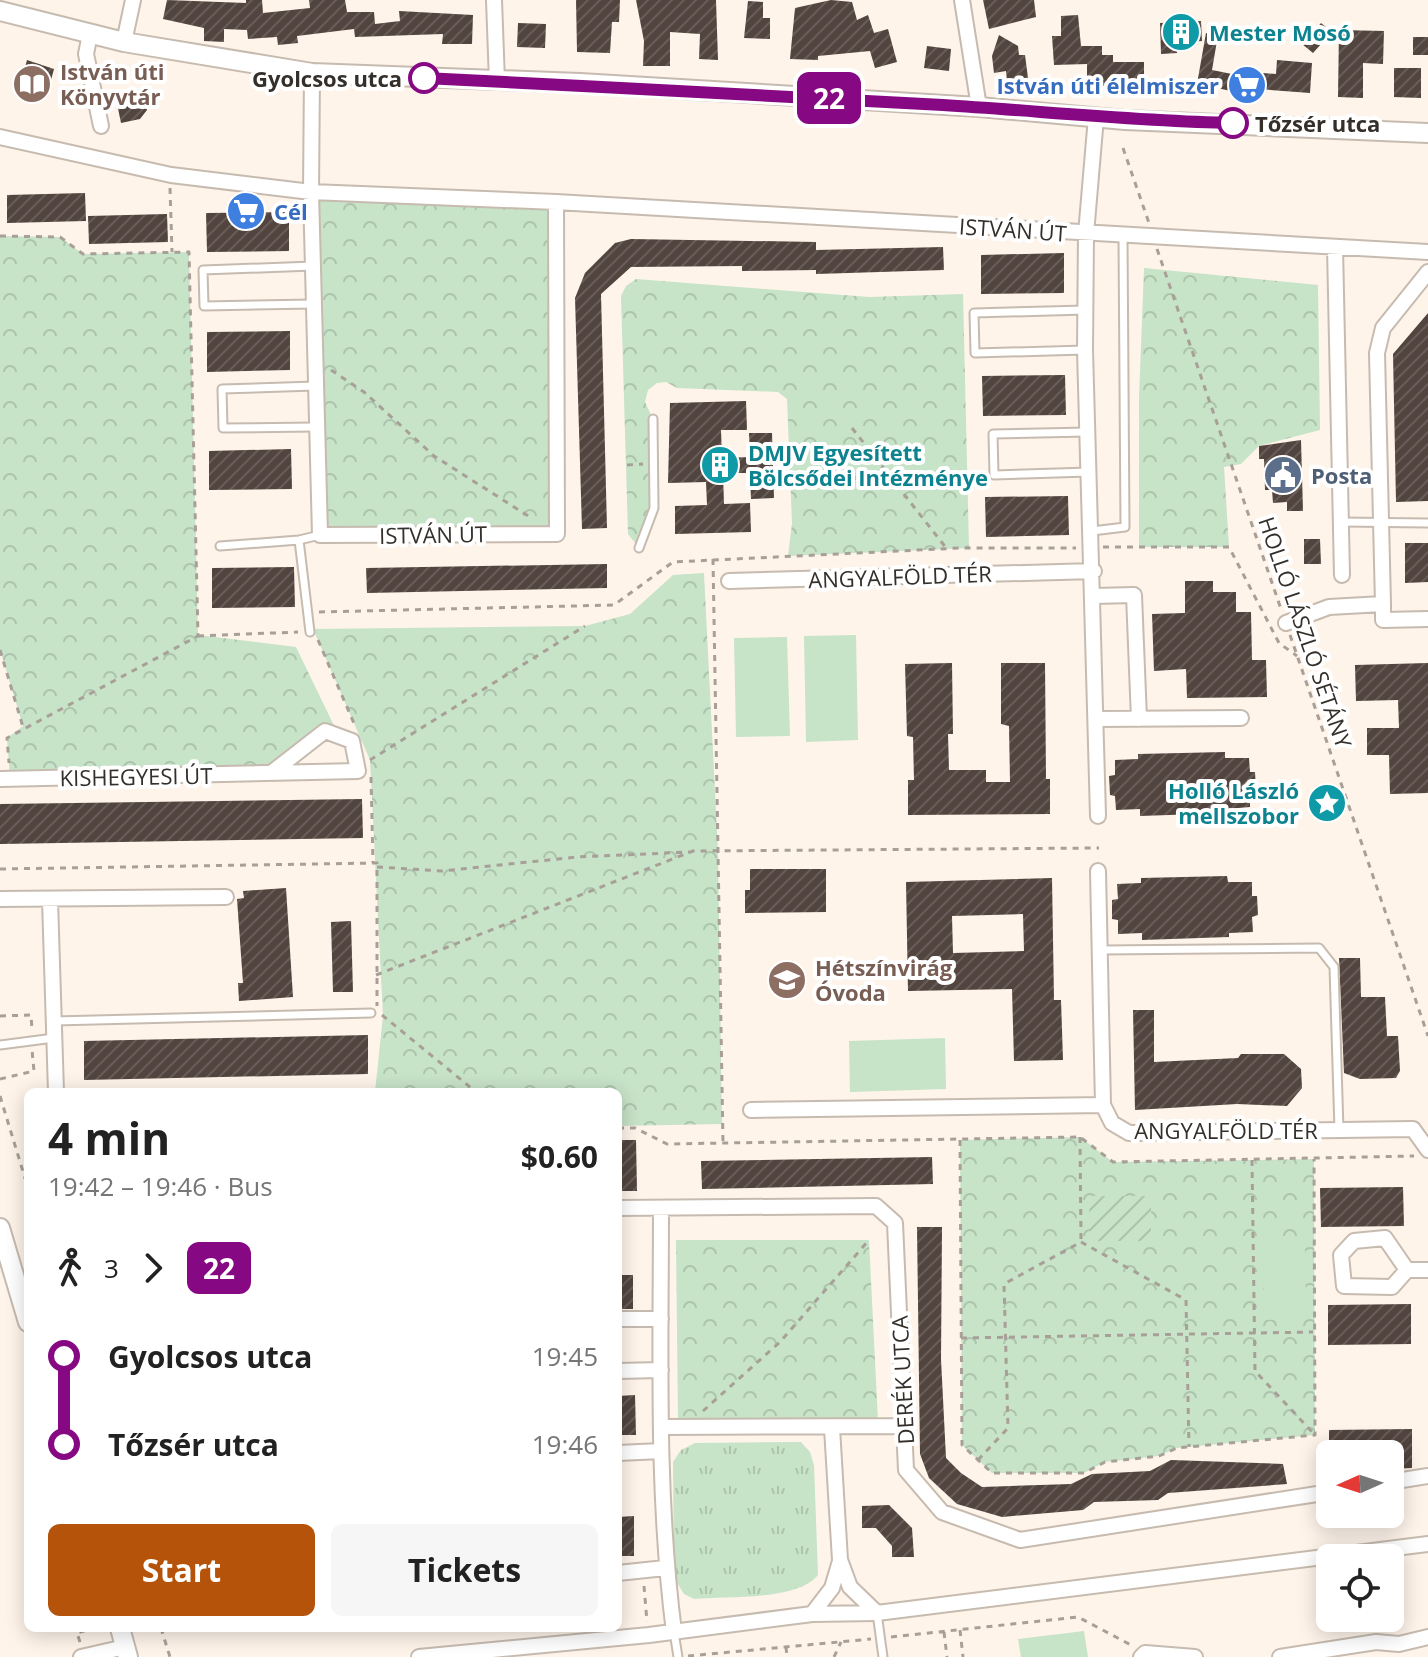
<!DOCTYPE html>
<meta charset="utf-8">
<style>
:root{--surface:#fff;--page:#f6f6f6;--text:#222;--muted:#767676;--accent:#b45309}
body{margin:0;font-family:"Open Sans",sans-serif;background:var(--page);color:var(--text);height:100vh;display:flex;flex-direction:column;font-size:30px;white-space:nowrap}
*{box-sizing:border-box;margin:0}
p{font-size:26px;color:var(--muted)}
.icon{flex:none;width:44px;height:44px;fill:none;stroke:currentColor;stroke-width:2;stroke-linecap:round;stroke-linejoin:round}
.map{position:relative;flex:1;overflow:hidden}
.sheet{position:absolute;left:24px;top:1088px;width:598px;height:544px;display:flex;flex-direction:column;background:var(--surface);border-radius:12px;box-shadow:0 4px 20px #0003}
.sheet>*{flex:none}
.badge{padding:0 16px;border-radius:12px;font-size:28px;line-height:52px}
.needle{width:52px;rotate:267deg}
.tools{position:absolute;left:1316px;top:1440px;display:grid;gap:16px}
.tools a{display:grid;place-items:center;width:88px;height:88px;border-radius:12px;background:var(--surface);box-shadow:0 4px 20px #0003;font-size:40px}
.map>.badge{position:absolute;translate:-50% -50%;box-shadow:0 0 0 4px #fff}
.legs{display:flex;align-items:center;gap:12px;height:88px;padding:0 24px;font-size:26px}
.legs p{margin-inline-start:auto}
.head{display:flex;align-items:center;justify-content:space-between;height:136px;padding:0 24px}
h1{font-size:44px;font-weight:700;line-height:60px}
.action{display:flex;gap:16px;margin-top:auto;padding:16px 24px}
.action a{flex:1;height:92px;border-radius:12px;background:var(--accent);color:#fff;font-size:32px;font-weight:700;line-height:92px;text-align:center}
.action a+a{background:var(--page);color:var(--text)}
ul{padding:0 24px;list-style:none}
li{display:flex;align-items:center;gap:28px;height:88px;font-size:30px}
li i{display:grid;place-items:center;width:12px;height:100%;margin:0 10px;background:currentColor}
li i::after{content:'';width:20px;height:20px;margin:-10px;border:6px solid;border-radius:50%;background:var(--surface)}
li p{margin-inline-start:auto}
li:first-child i{background:linear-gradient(#0000 50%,currentColor 0)}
li:last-child i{background:linear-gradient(currentColor 50%,#0000 0)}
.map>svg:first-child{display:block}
</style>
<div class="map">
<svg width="1428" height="1657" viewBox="0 0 1428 1657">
<defs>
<pattern id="grass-tufts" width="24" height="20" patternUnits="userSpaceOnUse" patternTransform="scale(2)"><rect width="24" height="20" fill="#c7e3c8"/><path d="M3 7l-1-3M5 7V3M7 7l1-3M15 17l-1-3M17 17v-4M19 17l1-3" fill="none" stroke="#acc3ac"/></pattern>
<pattern id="park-crowns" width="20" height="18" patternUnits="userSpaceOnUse" patternTransform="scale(2)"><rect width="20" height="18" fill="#c7e3c8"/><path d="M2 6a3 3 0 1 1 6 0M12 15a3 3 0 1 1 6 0" fill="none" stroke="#acc3ac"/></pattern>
<pattern id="garden-furrows" width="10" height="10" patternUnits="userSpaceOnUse" patternTransform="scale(2)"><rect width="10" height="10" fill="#c7e3c8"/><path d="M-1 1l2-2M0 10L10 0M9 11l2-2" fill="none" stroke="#acc3ac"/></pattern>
<pattern id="building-hatch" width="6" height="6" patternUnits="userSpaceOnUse" patternTransform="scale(2)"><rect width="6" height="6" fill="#52443e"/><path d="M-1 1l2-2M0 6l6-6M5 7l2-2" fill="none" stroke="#685d58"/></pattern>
</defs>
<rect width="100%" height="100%" fill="#fef4ea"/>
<path fill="url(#grass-tufts)" d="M801,1442L810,1452L814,1465L818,1575C797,1601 727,1596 694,1599L684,1594L674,1578L673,1462L681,1450L695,1443Z"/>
<path fill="url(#park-crowns)" d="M311,192L556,202L557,534L320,535Z
M0,236L60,237L83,254L189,252L198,635L296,647L339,736L325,731L271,773L10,779L7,738L23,726L0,650Z
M1144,268L1318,285L1320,430L1259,446L1241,464L1224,467L1229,547H1139V397Z
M636,279L869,297L963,294L969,548L788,556L792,523L787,399L778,392L677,388L666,382L657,383L648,390L645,402L653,419L654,508L639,548L628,534L621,296L626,286Z
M704,573L718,852L722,1124L618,1126V1092H375L383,1016L370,760L313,629L585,626L630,614L673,575Z
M1080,1137L1113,1162L1314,1159L1315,1435L1177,1448L1159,1456L1105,1462L1084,1473H992L962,1445L960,1140Z
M676,1240H869L878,1421L678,1422Z"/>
<path fill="url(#garden-furrows)" d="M1089,1196H1151V1241H1090Z"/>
<path fill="#c7e3c8" d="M856,635L858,740L806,742L804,636Z
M787,637L790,736L736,737L734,638Z
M945,1038L946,1089L850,1092L849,1041Z
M1305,1244L1306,1319L1264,1320L1263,1245Z
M1084,1631L1088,1657H1021L1018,1639Z"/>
<path fill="url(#building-hatch)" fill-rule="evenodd" d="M167,0L246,3V0H262L263,13L310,8L309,0H345L347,12H374L375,24L400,21L399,11L473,15L472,44H442L443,34L355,37L354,29L297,36L298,43L278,45L277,37L248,39L247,30L224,29V42L204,41V28L163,19Z
M576,0H620L619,22H612L610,53L577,52Z
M636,0H716L718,60L699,59L700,34L670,32V66H643L644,41Z
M831,0L852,2L857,20L868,15L874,33L888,29L897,62L875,68L870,51L818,56V60L790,59L795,8Z
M983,0H1034L1036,17L989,29Z
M748,1L763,2V18H770V39L744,38Z
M1078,15L1081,46H1102V55H1113V62H1144V79H1115L1114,86H1087V64L1054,65L1052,36H1061V16Z
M1201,21L1202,41L1177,43V53L1161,54L1160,23Z
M518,23L546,24L545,48L517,47Z
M1321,23L1332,32L1313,53L1302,44Z
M1339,30L1384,31L1383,64L1363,63V98L1338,97Z
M1206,33L1218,35L1212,70L1237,75L1238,71L1276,74L1277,60L1312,63L1310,93L1258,89L1257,100L1235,98L1236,92L1197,84Z
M999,35L1018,46L1019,55H1025L1028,78L1007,81L1006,71L994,73L992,56Z
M1413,37H1428V55H1413Z
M927,46L951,49L949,71L924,68Z
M27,60L54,69L46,98L13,89L16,78L22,79Z
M1394,68H1421V98L1394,97Z
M142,89L147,110L140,119L121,123L115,94Z
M85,193L86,221L7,223V195Z
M289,212V251L207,252L206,213Z
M167,214L168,242L89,244L88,216Z
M631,239L816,242V250L943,247L944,270L816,274V270L742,271V266L631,267L601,294L607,528L582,529L575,298L585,273L615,243Z
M1064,253V293L981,294V255Z
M1428,313V501L1396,502L1393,354Z
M290,331V370L207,372V332Z
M1065,375L1066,415L983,416L982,376Z
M746,401L747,430H721L722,458L750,457L749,433H772L774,498L751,499L750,473H723L724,504L750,503L751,532L675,534V506L707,505L706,482L668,483L670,403Z
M1301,440L1303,511H1287V502L1273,503L1272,490H1265L1264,459H1259V446Z
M291,449L292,489L209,490V451Z
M1068,496L1069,535L986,537L985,497Z
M1304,539H1320L1321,564H1304Z
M1405,543H1428V582L1405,583Z
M607,564V588L367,593L366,568Z
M294,567L295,607L212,608V568Z
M1185,581H1213V592H1236V612H1251L1252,660H1266L1267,697L1187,698L1186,669L1154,671L1152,614L1185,613Z
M952,663L953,734H948L949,770H986V782H1010L1009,726L1001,724V663H1045L1046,779H1050V814L908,815V780H914L913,737L907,736L905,664Z
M1428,663V793L1390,794L1389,755H1367V728H1399L1398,700L1356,701L1355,665Z
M1225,752V758H1249L1250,772H1255L1256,791L1250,792V807L1227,809V813L1140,816V809L1116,810L1115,796L1110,795L1109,776L1115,775V760L1138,759V754Z
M362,799L363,838L0,844V804Z
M750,869H826V912L745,913V890H750Z
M1227,876L1228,882H1252V896H1257L1258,915L1252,917L1253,932L1229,933V937L1142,940V933L1118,934V920L1112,919V900L1118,899L1117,884L1141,883V878Z
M1052,878L1054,1000H1061L1063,1060L1014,1061L1012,989L908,991L906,882ZM1023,914L1024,951L953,953L952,916Z
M286,888L293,997L239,1001L238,983H243L237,899L244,898L243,891Z
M351,921L353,992H333L331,922Z
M1339,958H1360L1361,997H1385L1387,1036H1398L1400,1071L1396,1078L1360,1079L1344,1073Z
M1133,1010H1154V1062L1238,1058L1241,1054H1284L1301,1069L1302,1088L1287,1106L1237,1104L1135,1110Z
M368,1035V1074L84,1080V1041Z
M618,1140H636L637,1191H618Z
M932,1157L933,1184L702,1189L701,1161Z
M1403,1187L1404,1226L1321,1227L1320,1188Z
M917,1227H942L941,1359L946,1458L961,1473L982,1487L1071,1484L1092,1474L1150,1471L1171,1460L1283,1464L1287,1484L1168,1493L1158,1500L1094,1502L1083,1510L1002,1517L957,1504L929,1478L920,1454Z
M618,1275H633V1309H618Z
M1411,1304V1344L1328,1345V1305Z
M635,1395L636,1435H618V1396Z
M1412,1429V1468L1390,1469V1454H1329V1430Z
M889,1505L912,1528L914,1557H892V1546L876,1528H862V1506Z
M634,1516V1556H618V1517Z"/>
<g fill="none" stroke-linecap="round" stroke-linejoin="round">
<g stroke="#c7bbaf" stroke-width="11">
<path id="service" d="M313,266L203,270L204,306L313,304
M1085,350L975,353L974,313L1086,310
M315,386L222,389L223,428L315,427
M1087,432L993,434L994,475L1089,472
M1341,522L1428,523
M1092,531L1125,527L1123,237
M299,540L310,632
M220,546L299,540L320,535
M639,548L654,508L653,419
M1101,950L1319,948L1334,967L1339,1130
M54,1021L371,1013
M0,1045L54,1038
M877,1613L883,1657
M674,1632L678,1657"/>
</g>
<g stroke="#c7bbaf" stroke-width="18">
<path id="minor" d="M494,0L497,82
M962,0L979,107
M90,34L86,54L101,126
M124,42L133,0
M1096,117L1086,234L1085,350L1098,816
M0,137L171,175L311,192L556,202L557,534L320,535L311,192L312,73
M556,202L1428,252
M1335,247L1342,575
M729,581L1094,571
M1094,596L1134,595L1139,719
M1383,604L1377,353L1383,328L1428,272
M1286,623L1329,607L1383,604V620L1428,619
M1097,719L1241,718
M0,779L358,771L352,741L325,731L271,773
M1098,871L1103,1105L1112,1123L1129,1133L1413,1129L1428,1150
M0,899L226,897
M50,900L56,1092
M751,1110L1103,1105
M618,1208L876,1206L895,1223L906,1470L942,1512L1020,1540L1330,1492
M661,1208C661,1349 656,1492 674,1632
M1407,1270L1385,1238L1354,1241L1341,1255L1344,1286L1392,1287L1407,1270H1428
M618,1319H661
M618,1371L661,1370
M661,1427L903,1426
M832,1428L840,1560L850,1587L877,1613
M618,1453L661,1451
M1390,1482L1428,1476
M618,1573L665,1568
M812,1614L832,1588L840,1561
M81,1657L125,1647
M419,1657L649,1635L812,1614L877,1613L1428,1544
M1141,1657L1145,1653L1195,1657
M1280,1657L1376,1642L1399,1644L1428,1637"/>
</g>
<g stroke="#c7bbaf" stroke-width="22">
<path id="tertiary" d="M0,11L124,42L312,73L580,83L979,107L1125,120L1428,133
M0,1228L28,1322
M120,1628L128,1657"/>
</g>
<path stroke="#a8a098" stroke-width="3" stroke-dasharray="6 6" stroke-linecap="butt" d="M1123,148L1149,223
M170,188L172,252
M0,236L60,237L83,254L189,252L198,636L7,738L9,763
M1157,249L1281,609
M331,370L364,392L434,456L533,519
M852,428L947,549
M627,465L643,464
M1103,547H1229L1279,643L1297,656
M713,559L723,1143
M319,612L614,605L673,562L960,548H1076
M1290,635L1428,1036
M198,636L298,632
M318,640L356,728
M0,650L23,727
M370,760L585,626
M371,777L373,863
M377,867L442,871L577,857L689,852
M0,869L377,863V1006
M376,975L693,851L1099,848
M382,1015L476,1092
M0,1016L31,1015L32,1030
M0,1079L34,1071L32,1050
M0,1096L28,1188
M618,1128H635L667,1144L1080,1137L1113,1162L1414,1156
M1080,1137L1081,1241
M960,1140L962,1445L992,1473H1084L1105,1462L1159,1456L1177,1448L1315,1435L1314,1159
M1252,1160L1255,1371L1315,1435
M1081,1242L1186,1300L1189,1447
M961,1338L1313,1332
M703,1411L780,1342L869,1240
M978,1460L1008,1428L1004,1284L1081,1242
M644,1586L647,1622
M161,1628L170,1657
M960,1630L963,1657
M944,1632L947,1657
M891,1637L1078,1617L1131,1645
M80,1642L77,1633L94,1628
M786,1647L787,1657
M688,1656L871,1639
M834,1657L841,1642"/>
<use href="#service" stroke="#fff" stroke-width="7"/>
<use href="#minor" stroke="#fff" stroke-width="14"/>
<use href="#tertiary" stroke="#fff" stroke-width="18"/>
</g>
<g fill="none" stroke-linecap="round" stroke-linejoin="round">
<g stroke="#fff" stroke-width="18">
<path id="line-1" d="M424,78C597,87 770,95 943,105C1040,111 1136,121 1233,123"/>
</g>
<use href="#line-1" stroke="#870883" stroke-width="12"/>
</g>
<defs>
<g id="building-disc" transform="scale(2)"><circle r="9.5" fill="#0f9aa8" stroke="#fff"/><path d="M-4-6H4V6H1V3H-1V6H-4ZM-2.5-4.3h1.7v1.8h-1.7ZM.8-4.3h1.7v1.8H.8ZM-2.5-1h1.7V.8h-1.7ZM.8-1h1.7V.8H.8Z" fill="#fff"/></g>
<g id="library-disc" transform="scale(2)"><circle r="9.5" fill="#8d6e63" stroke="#fff"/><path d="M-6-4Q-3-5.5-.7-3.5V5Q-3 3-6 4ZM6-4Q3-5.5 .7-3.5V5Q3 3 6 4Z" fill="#fff"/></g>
<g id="supermarket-disc" transform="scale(2)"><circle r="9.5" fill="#3f7fe0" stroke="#fff"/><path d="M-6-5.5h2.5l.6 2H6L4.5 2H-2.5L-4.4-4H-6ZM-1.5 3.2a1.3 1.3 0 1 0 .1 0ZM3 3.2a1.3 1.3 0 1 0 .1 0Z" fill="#fff"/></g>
<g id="civic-disc" transform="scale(2)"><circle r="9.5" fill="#5c6f8a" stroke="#fff"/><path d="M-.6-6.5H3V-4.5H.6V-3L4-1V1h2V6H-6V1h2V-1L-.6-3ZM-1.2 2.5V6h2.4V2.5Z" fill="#fff"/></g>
<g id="sight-disc" transform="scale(2)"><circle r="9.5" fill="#0f9aa8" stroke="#fff"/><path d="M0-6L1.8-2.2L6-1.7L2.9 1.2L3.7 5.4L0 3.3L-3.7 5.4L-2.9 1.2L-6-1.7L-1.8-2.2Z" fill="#fff"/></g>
<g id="school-disc" transform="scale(2)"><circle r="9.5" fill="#8d6e63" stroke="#fff"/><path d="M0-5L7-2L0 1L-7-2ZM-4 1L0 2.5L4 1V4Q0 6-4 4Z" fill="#fff"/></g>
</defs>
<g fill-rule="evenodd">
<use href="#building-disc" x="1181" y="32"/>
<use href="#library-disc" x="32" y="84"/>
<use href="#supermarket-disc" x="1247" y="85"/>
<use href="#supermarket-disc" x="246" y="211"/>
<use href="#building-disc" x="720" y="465"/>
<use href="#civic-disc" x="1283" y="475"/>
<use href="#sight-disc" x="1327" y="803"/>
<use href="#school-disc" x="787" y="980"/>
</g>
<g fill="#fff" stroke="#870883" stroke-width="4">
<circle cx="424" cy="78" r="14"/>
<circle cx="1233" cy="123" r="14"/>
</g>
<g text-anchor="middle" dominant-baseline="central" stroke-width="8" stroke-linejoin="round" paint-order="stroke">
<g font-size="22" font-weight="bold" fill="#0d838f" stroke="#fff" text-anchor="start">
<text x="1209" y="32">Mester Mosó</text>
<text x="748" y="452">DMJV Egyesített<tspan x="748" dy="25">Bölcsődei Intézménye</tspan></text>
<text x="1299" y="790" text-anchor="end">Holló László<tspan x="1299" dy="25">mellszobor</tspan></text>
</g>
<g font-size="22" font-weight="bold" fill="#785e54" stroke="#fff" text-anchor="start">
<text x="60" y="71">István úti<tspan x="60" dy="25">Könyvtár</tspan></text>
<text x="815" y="967">Hétszínvirág<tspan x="815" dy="25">Óvoda</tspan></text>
</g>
<g font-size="22" font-weight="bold" fill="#342f2a" stroke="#fff" text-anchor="end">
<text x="402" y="78">Gyolcsos utca</text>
<text x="1255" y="123" text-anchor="start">Tőzsér utca</text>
</g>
<g font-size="22" font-weight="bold" fill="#366cbe" stroke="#fff" text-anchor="end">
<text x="1219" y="85">István úti élelmiszer</text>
<text x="274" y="211" text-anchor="start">Cél</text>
</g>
<g font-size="22" fill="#342f2a" stroke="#fff">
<text transform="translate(1013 229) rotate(4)">ISTVÁN ÚT</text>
<text transform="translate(433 534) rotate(-1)">ISTVÁN ÚT</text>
<text transform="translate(900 576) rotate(-2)">ANGYALFÖLD TÉR</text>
<text transform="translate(1306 632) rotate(71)">HOLLÓ LÁSZLÓ SÉTÁNY</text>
<text transform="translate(136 776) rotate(-1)">KISHEGYESI ÚT</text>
<text x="1226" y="1130">ANGYALFÖLD TÉR</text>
<text transform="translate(902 1380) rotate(-93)">DERÉK UTCA</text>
</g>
<g font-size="22" font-weight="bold" fill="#4e5e75" stroke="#fff" text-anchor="start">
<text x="1311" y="475">Posta</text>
</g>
</g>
</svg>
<div class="tools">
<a><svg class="needle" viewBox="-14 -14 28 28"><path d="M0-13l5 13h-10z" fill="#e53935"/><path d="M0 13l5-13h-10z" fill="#767676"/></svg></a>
<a><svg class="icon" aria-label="locate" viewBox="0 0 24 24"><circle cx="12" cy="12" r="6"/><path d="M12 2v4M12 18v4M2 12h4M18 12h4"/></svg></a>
</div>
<b class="badge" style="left:829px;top:98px;background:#870883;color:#fff">22</b>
<section class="sheet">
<div class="head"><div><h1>4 min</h1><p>19:42 – 19:46 · Bus</p></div><b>$0.60</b></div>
<div class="legs"><svg class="icon" aria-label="walk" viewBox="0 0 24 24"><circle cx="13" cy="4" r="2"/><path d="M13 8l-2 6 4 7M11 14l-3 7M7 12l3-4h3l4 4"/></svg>3<svg class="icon" aria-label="forward" viewBox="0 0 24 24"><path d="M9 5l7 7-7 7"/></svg><b class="badge" style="background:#870883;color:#fff">22</b></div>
<ul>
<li><i style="color:#870883"></i><b>Gyolcsos utca</b><p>19:45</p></li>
<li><i style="color:#870883"></i><b>Tőzsér utca</b><p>19:46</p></li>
</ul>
<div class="action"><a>Start</a><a>Tickets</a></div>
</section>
</div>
